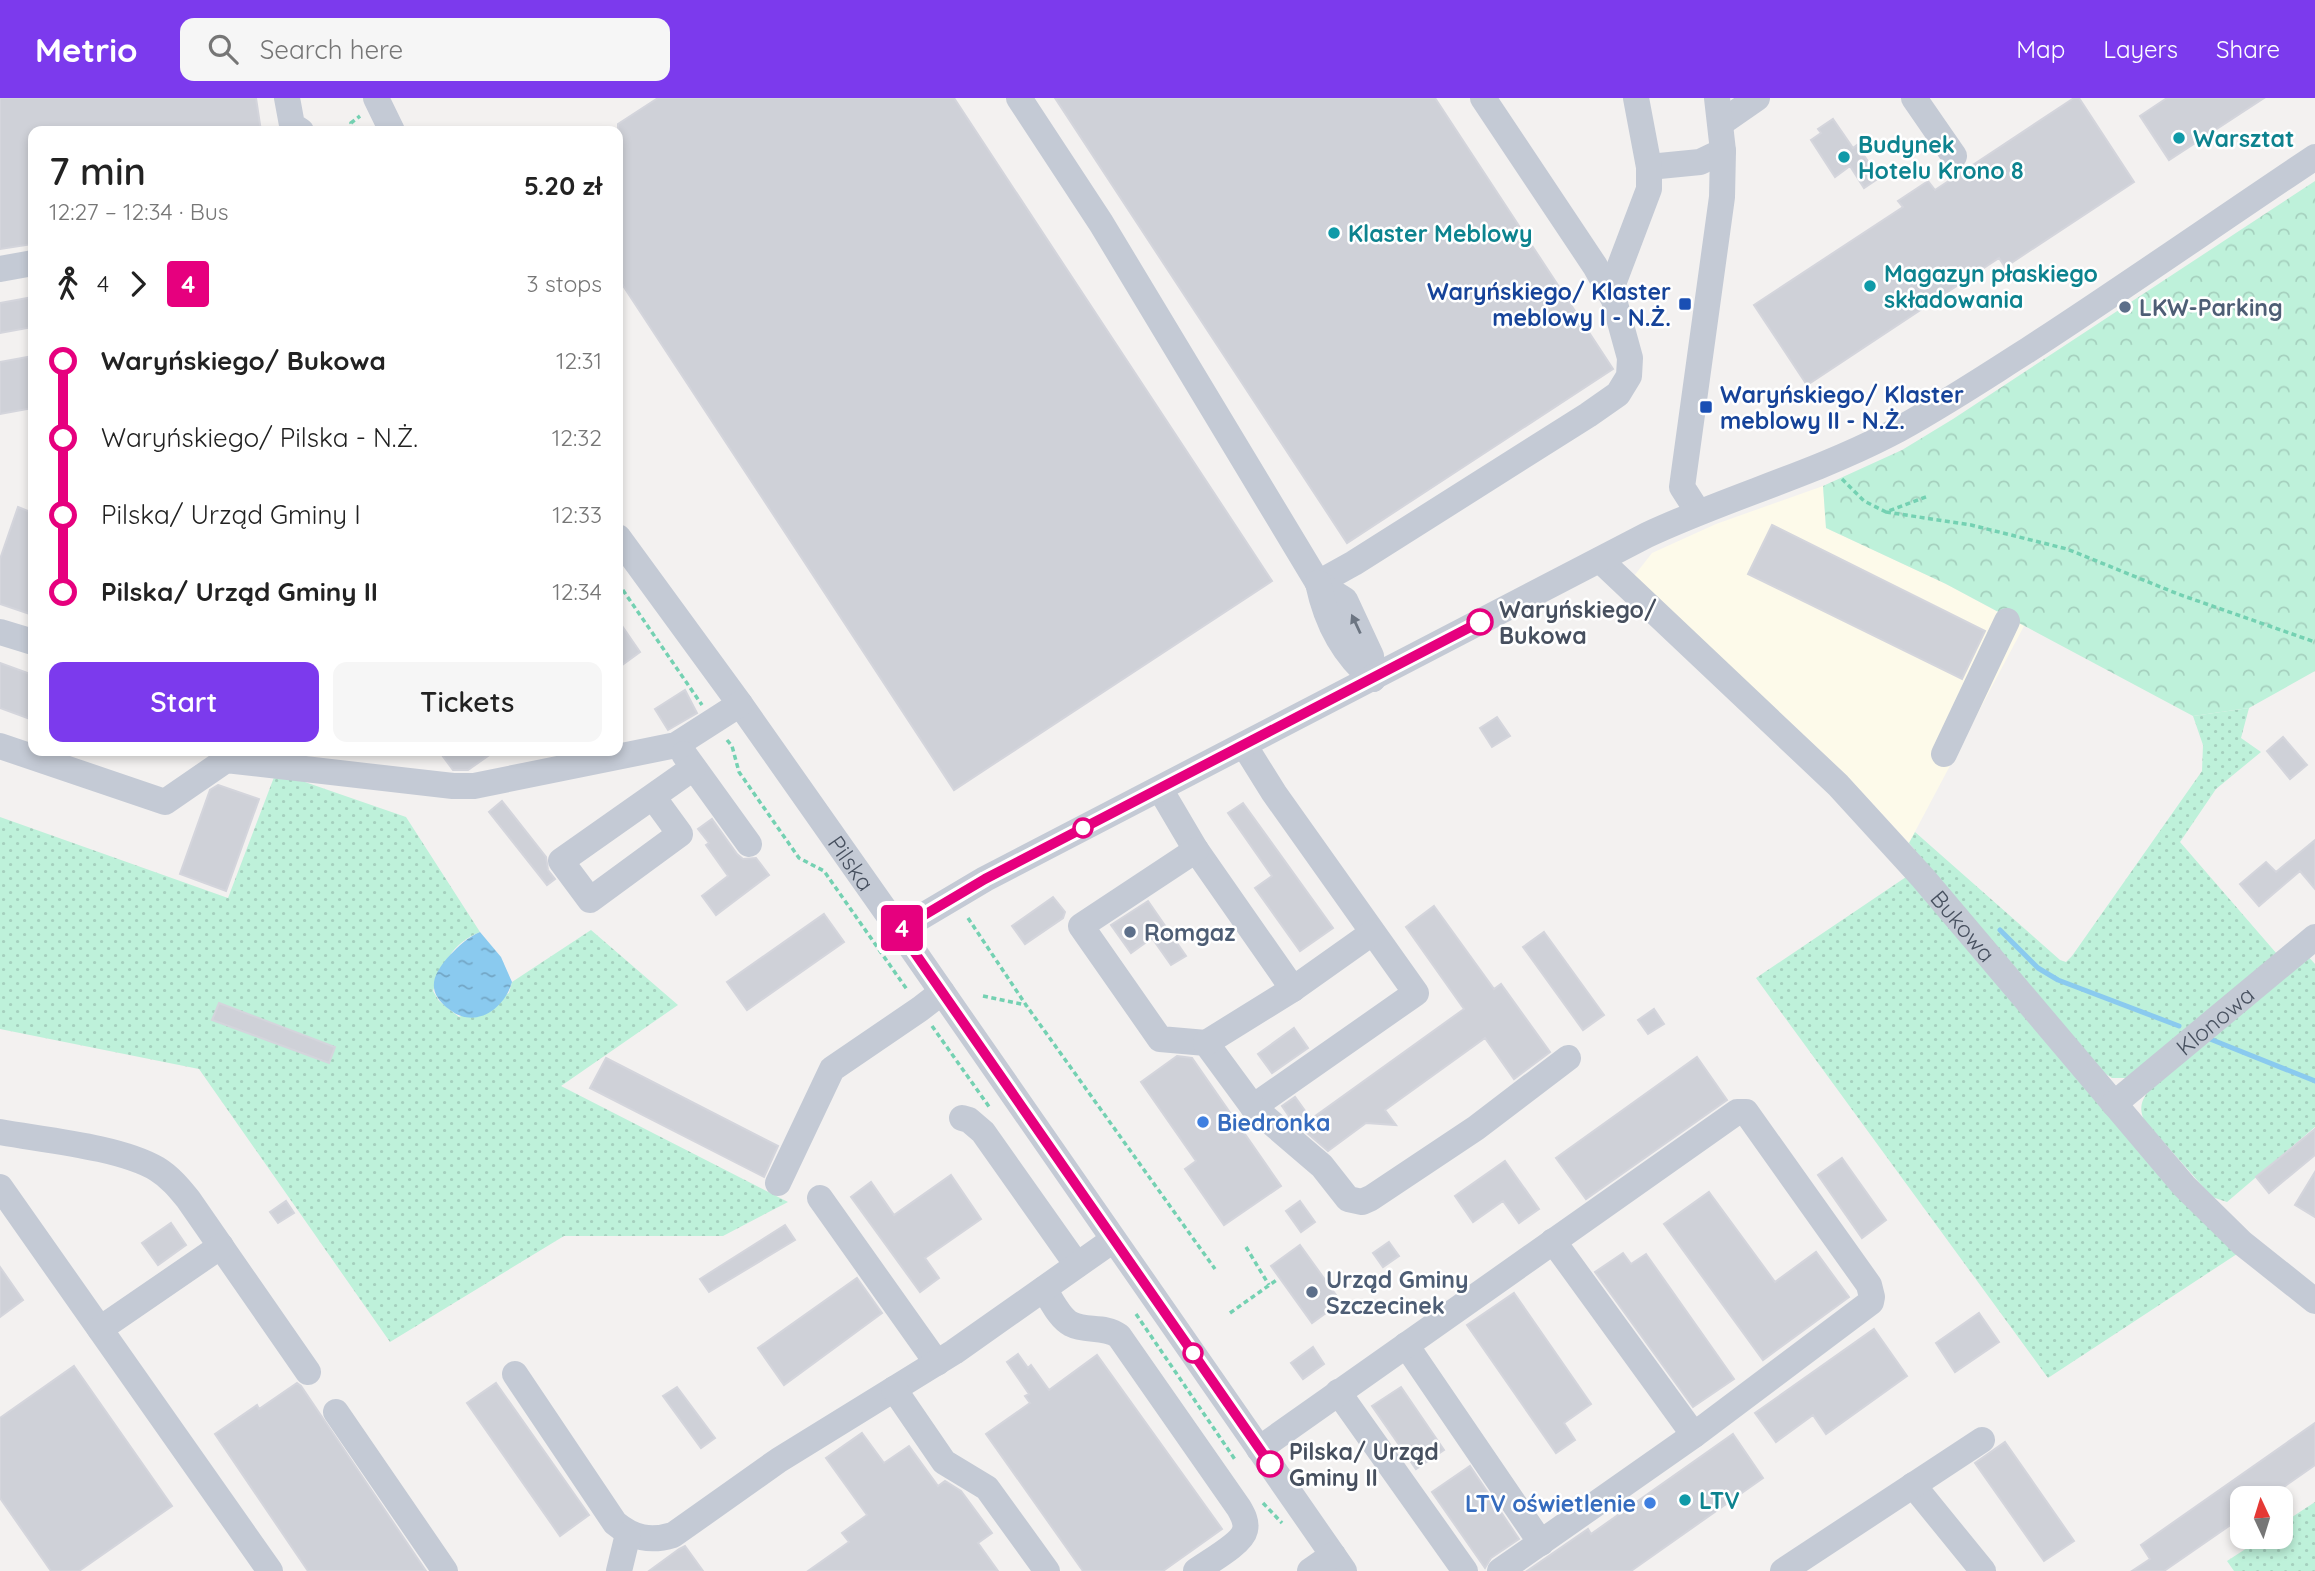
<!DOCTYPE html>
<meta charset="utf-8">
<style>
:root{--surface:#fff;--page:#f6f6f6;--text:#222;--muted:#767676;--accent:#7c3aed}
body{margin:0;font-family:Quicksand,sans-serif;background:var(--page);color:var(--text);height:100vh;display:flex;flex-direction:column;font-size:26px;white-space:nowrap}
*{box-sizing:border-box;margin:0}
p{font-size:23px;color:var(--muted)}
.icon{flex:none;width:38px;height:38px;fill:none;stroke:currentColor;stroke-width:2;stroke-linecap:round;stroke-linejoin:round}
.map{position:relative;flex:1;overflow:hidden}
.details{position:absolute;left:28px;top:28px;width:595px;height:630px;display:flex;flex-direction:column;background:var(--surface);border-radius:14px;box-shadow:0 4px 10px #0003}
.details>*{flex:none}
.badge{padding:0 14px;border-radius:5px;font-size:24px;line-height:46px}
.needle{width:46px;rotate:356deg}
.fabs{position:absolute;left:2230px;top:1388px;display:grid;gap:14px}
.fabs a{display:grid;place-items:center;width:63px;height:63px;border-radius:14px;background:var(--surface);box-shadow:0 4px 10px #0003;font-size:35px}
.map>.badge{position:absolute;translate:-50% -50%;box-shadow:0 0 0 4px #fff}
.legs{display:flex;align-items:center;gap:10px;height:77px;padding:0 21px;font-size:23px}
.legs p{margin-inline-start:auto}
.head{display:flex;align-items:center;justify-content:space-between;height:119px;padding:0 21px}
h1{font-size:38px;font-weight:600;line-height:52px}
.action{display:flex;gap:14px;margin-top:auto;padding:14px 21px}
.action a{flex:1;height:80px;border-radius:14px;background:var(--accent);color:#fff;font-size:28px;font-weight:600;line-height:80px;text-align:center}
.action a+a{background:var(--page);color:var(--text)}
ul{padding:0 21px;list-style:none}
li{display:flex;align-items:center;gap:24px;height:77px;font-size:26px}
li i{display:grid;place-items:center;width:10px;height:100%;margin:0 9px;background:currentColor}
li i::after{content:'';width:18px;height:18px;margin:-9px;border:5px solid;border-radius:50%;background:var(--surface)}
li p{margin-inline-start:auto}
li:first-child i{background:linear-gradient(#0000 50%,currentColor 0)}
li:last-child i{background:linear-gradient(currentColor 50%,#0000 0)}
header{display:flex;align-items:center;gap:42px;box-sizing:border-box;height:98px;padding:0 35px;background:var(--accent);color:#fff}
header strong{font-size:33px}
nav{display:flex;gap:38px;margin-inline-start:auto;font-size:24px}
.search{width:490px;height:63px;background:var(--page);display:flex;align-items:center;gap:18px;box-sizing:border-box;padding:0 24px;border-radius:14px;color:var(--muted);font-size:26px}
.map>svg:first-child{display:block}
</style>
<header>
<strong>Metrio</strong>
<div class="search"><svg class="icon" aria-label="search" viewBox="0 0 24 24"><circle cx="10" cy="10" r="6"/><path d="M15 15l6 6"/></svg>Search here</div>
<nav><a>Map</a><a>Layers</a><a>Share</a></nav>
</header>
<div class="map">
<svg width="2315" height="1473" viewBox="0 0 2315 1473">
<defs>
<pattern id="grass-dots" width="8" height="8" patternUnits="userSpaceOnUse" patternTransform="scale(1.75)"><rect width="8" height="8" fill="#bef1da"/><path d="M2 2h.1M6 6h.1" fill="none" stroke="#a5d0be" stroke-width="1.8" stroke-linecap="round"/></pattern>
<pattern id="forest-crowns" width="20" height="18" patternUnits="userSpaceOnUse" patternTransform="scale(1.75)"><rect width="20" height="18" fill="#bef1da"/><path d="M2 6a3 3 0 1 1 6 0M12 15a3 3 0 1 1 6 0" fill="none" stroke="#a5d0be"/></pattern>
<pattern id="water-ripples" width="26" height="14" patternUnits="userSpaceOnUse" patternTransform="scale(1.75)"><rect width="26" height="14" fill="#8acaef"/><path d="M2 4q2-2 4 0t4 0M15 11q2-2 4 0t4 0" fill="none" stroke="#73a6c5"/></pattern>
</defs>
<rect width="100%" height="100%" fill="#f3f1f0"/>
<path fill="#fdfaea" d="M1823,388L1826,430L1946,486L2024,528L1909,745L1847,678L1634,478L1652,455L1716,426Z"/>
<path fill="url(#grass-dots)" d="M2249,610L2241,640L2261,654L2216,691L2180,744L2277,856L2126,980H2112L2103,974L1909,745L1915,734L2060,862L2066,864L2072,858L2202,673L2203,647L2193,618Z
M276,674L406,719L480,834C451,846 443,866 433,893L439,903L459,919L509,895L512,884L591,832L678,907L561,988L788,1104L723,1138H564L390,1244L199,971L0,931V719L228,800Z
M1909,777L2240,1154L2048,1280L1756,880Z
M2306,856L2315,866V1029L2227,1104L2212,1099L2144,1022C2139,1011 2141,1002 2149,993Z
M2315,1404V1473H2234L2227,1463L2264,1439L2280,1438V1427Z"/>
<path fill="url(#forest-crowns)" d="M2315,83V573L2249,610L2193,618L1946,486L1826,430L1823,388L1902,352L1953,321Z"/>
<path fill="url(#water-ripples)" d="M480,834L501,859L512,884C504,912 475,931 450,912C426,894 431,878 450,857C459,848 468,839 480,834Z"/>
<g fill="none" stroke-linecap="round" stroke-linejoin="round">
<path stroke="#8acaef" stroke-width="5" d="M2000,832L2038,870L2058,882L2179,928
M2210,941L2315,983"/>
</g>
<path fill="#cfd1d8" stroke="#d4d5dc" stroke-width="2" d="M0,0H256L261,33H33V146L0,151Z
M658,0H954L1272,483L954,692L618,180V26Z
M1055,0H1435L1613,271L1347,445Z
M2074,0H2079L2134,84L2005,169L1999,160L1807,287L1754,207L1903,109L1898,103L1928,83L1935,92Z
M2167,0H2264L2169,62L2140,18Z
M1833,21L1853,50L1857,47L1879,80L1864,90L1850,68L1835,79L1811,42L1821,35L1818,31Z
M33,199V229L0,235V205Z
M33,258V310L0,316V264Z
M18,409L33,415V517L0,506V461Z
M1772,427L1985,533L1962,581L1748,476Z
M618,522L640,554L618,570Z
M0,565L33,577V622L0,610Z
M685,592L697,615L668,632L655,611Z
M1497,619L1510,638L1492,649L1480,630Z
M2283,639L2307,667L2290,681L2267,653Z
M439,653H495L468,672H453Z
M218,687L259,701L226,793L180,776L210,692Z
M502,703L546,759L548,772L555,781L547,787L489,714Z
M1243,705L1333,830L1300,853L1255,790L1272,778L1228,715Z
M712,721L737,756L743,761L756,760L769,777L716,817L702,798L728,778L706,747L709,745L698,731Z
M2315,742V791L2300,773L2259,808L2240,786L2266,764L2276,774Z
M1053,799L1065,814L1063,820L1025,846L1012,828Z
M1148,803L1186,858L1171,867L1152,840L1131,855L1111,827Z
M1434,808L1494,891L1501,886L1550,954L1514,981L1485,940L1385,1012L1396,1027L1366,1025L1328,1053L1291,1021L1282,1008L1295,999L1311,1021L1464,911L1406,829Z
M824,816L844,844L747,912L727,884Z
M1544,834L1604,917L1583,932L1523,849Z
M219,905L335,949L329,965L212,922Z
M1654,911L1664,926L1648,936L1638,922Z
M1294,930L1308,950L1272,975L1258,956Z
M1177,958L1192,960L1281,1088L1224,1127L1185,1071L1196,1063L1141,984Z
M1697,959L1727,1002L1586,1101L1556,1060Z
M606,960L778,1048L764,1079L590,990Z
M2315,1031V1057L2269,1095L2256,1079Z
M1842,1060L1886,1122L1862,1140L1818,1077Z
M1505,1063L1539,1111L1519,1125L1503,1103L1473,1124L1455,1098Z
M2315,1074V1119L2295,1107Z
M951,1077L981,1121L925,1160L939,1180L920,1194L851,1099L871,1084L894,1117Z
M1709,1094L1775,1184L1816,1154L1849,1199L1763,1262L1664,1126Z
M286,1103L294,1115L278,1125L270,1114Z
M1300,1103L1315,1124L1301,1134L1286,1113Z
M171,1125L186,1147L158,1167L142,1145Z
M785,1127L795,1142L709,1194L700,1181Z
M1389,1144L1399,1158L1383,1169L1373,1155Z
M1300,1147L1341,1204L1312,1225L1271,1168Z
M1623,1155L1631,1166L1646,1156L1734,1281L1693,1309L1595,1174Z
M0,1169L23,1202L0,1219Z
M857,1180L882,1215L784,1287L758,1250Z
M1514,1195L1591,1306L1564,1325L1575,1342L1556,1355L1467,1227Z
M1979,1215L1999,1244L1955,1274L1936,1245Z
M1874,1231L1907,1278L1826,1336L1813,1317L1776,1344L1755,1315Z
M1313,1249L1324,1266L1303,1281L1291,1265Z
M1018,1256L1028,1270L1031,1267L1049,1292L1097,1257L1222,1431L1163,1473H1083L986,1336L1030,1305L1025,1298L1029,1296L1007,1264Z
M74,1268L172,1408L79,1473H51L0,1400V1320Z
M297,1285L301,1288L426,1473H308L215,1336L257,1307L259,1311Z
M496,1285L589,1417L560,1438L467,1305Z
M677,1289L715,1340L701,1350L663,1298Z
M1401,1289L1444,1352L1416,1371L1372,1308Z
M2315,1325V1367L2268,1400H2242V1419L2164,1473H2132L2150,1461L2141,1447Z
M862,1335L884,1365L909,1348L938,1388L945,1383L961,1393L992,1435L978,1445L998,1473H808L849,1444L842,1435L867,1417L826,1360Z
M1733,1336L1763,1380L1631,1473H1527L1588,1431L1591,1436Z
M2005,1344L2074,1443L2044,1463L1975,1365Z
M1470,1368L1519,1441L1491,1460L1485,1470L1432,1394Z
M685,1448L703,1473H649L679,1451Z"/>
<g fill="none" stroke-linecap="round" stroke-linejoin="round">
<path stroke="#74d1b2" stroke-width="3.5" stroke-dasharray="5 3.5" stroke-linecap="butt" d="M355,33L351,25L360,18
M1842,381L1864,403L1886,414L1928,398
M1886,414L1971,427L2067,451L2178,496L2315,544
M618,485L702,607
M727,642L732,648L739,674L799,760L824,773L908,893
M968,820L1026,907L1215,1171
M983,898L1026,907
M932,928L990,1010
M1246,1149L1269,1187
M1230,1215L1278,1181
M1136,1216L1236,1363
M1263,1405L1282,1425"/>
<g stroke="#c4cad5" stroke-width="26">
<path d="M287,0L292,27L301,33"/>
<path d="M376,0L392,33"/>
<path d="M1019,0L1101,125L1318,485L1354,465L1588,317L1618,296L1629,278L1630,260L1614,202L1595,168L1483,0"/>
<path d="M1914,0L1954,58"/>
<path d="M1721,25L1757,0"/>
<path d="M1649,69L1700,64L1723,53"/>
<path d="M0,171L33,165"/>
<path d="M1610,194L1649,91V69L1636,0"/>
<path d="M1698,414L1682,389L1722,99L1723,53L1717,0"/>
<path id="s1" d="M618,439L740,606L899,832L1344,1473"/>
<path id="s2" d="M1600,462L1838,687L1923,780L2184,1088L2242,1145L2315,1203"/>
<path d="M1318,485L1345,502L1371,558L1373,581"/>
<path d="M1318,485C1326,523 1342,556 1373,581"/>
<path d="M0,534L33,544"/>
<path d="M1244,647L1274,695L1416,895L1253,1009"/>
<path d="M0,648L165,704L226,662L453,688H474L676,647L740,606"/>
<path d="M684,656L749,746"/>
<path d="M1944,656L2007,523"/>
<path d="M1160,691L1196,752L1293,891"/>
<path d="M653,699L680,736L590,802L561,763L693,670"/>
<path d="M1196,752L1081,828L1160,941L1206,945L1253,1009L1322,1068L1348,1101L1362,1104L1371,1100L1476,1030L1568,960"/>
<path d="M899,832L985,781L1647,437C1726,400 1810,377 1888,337C1936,312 1982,281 2028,252C2125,189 2219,123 2315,59"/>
<path d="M1206,945L1293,891L1372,835"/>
<path id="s3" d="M2114,1006L2315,839"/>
<path d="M962,1020L969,1022L983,1034L1077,1167"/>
<path d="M0,1034C44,1042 120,1049 157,1071C170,1079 179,1090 188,1101L308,1274"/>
<path d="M778,1085L832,971L920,911L942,894"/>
<path d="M0,1089L270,1473"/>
<path d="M820,1100L937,1265"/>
<path d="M1553,1143L1694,1337"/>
<path d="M1044,1191C1051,1201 1059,1220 1071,1226C1086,1234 1104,1227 1119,1238L1239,1410C1243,1417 1247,1424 1245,1432C1242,1446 1208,1464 1196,1473"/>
<path d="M100,1231L221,1148"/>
<path d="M1406,1247L1541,1445"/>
<path d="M515,1276L615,1425C633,1440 650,1444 673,1437L779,1362L954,1254L1113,1142"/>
<path d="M894,1291L944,1364L987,1390L1047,1473"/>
<path d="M1338,1294L1465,1473"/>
<path d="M336,1314L445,1473"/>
<path d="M1259,1351L1737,1014H1746L1869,1187L1872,1199L1871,1204L1694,1337L1500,1473"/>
<path d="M1913,1387L1983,1473"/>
<path d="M619,1473L628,1436"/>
<path d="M1310,1473L1333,1457"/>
<path d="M1783,1473L1982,1342"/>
</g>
</g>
<defs><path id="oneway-solid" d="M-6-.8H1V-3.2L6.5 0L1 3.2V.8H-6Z" transform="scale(1.75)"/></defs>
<use fill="#6c7582" href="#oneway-solid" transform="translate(1356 526) rotate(-115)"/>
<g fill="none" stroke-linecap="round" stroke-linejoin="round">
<g stroke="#fff" stroke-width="16">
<path id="line-1" d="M1270,1366L899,832L985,781L1480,524"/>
</g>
<use href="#line-1" stroke="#e6007e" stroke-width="10"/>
</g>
<g fill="#0f9aa8" stroke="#fff" stroke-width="2.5">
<circle cx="2179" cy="40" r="7"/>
<circle cx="1844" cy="59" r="7"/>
<circle cx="1334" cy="135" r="7"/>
<circle cx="1870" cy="188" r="7"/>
<circle cx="1685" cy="1402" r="7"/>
</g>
<g fill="#1a4fb4" stroke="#fff" stroke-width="2.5">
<rect x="1678" y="199" width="14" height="14" rx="3.5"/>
<rect x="1699" y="302" width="14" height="14" rx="3.5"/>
</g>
<g fill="#5c6f8a" stroke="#fff" stroke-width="2.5">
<circle cx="2125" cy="209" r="7"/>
<circle cx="1130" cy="834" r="7"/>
<circle cx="1312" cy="1194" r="7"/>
</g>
<g fill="#fff" stroke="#e6007e" stroke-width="3.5">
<circle cx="1480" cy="524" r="12"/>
<circle cx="1083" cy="730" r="9"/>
<circle cx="1193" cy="1255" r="9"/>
<circle cx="1270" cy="1366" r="12"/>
</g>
<g fill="#3f7fe0" stroke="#fff" stroke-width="2.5">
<circle cx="1203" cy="1024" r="7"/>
<circle cx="1650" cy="1405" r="7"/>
</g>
<g text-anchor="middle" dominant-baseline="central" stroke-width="5" stroke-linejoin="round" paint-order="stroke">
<g font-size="23" font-weight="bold" fill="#0d838f" stroke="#fff" text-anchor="start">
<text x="2193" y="40">Warsztat</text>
<text x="1858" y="46">Budynek<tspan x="1858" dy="26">Hotelu Krono 8</tspan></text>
<text x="1348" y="135">Klaster Meblowy</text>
<text x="1884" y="175">Magazyn płaskiego<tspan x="1884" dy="26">składowania</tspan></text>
<text x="1699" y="1402">LTV</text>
</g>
<g font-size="23" font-weight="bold" fill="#164399" stroke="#fff" text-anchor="end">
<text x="1671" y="193">Waryńskiego/ Klaster<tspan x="1671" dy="26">meblowy I - N.Ż.</tspan></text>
<text x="1720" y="296" text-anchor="start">Waryńskiego/ Klaster<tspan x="1720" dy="26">meblowy II - N.Ż.</tspan></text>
</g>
<g font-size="23" font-weight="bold" fill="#4e5e75" stroke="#fff" text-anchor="start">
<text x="2139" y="209">LKW-Parking</text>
<text x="1144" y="834">Romgaz</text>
<text x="1326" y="1181">Urząd Gminy<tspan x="1326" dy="26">Szczecinek</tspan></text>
</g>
<g font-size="23" font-weight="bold" fill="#47505f" stroke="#fff" text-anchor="start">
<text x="1499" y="511">Waryńskiego/<tspan x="1499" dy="26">Bukowa</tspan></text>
<text x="1289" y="1353">Pilska/ Urząd<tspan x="1289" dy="26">Gminy II</tspan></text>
</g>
<g font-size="23" fill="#47505f" stroke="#fff">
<text stroke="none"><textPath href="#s1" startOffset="401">Pilska</textPath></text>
<text stroke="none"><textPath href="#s2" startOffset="516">Bukowa</textPath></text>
<text stroke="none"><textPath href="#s3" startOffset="131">Klonowa</textPath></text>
</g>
<g font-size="23" font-weight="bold" fill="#366cbe" stroke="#fff" text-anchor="start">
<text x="1217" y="1024">Biedronka</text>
<text x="1636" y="1405" text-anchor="end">LTV oświetlenie</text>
</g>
</g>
</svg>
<div class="fabs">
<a><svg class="needle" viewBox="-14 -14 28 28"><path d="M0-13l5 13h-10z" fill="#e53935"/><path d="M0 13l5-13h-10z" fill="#767676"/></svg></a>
</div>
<b class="badge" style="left:902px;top:830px;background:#e6007e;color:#fff">4</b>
<section class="details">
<div class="head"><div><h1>7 min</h1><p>12:27 – 12:34 · Bus</p></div><b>5.20 zł</b></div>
<div class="legs"><svg class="icon" aria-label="walk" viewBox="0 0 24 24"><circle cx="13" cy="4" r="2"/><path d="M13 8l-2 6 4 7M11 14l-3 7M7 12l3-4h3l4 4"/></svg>4<svg class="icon" aria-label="forward" viewBox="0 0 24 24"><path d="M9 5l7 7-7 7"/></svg><b class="badge" style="background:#e6007e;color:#fff">4</b><p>3 stops</p></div>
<ul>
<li><i style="color:#e6007e"></i><b>Waryńskiego/ Bukowa</b><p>12:31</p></li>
<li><i style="color:#e6007e"></i><span>Waryńskiego/ Pilska - N.Ż.</span><p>12:32</p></li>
<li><i style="color:#e6007e"></i><span>Pilska/ Urząd Gminy I</span><p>12:33</p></li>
<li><i style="color:#e6007e"></i><b>Pilska/ Urząd Gminy II</b><p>12:34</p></li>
</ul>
<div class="action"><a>Start</a><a>Tickets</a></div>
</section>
</div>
